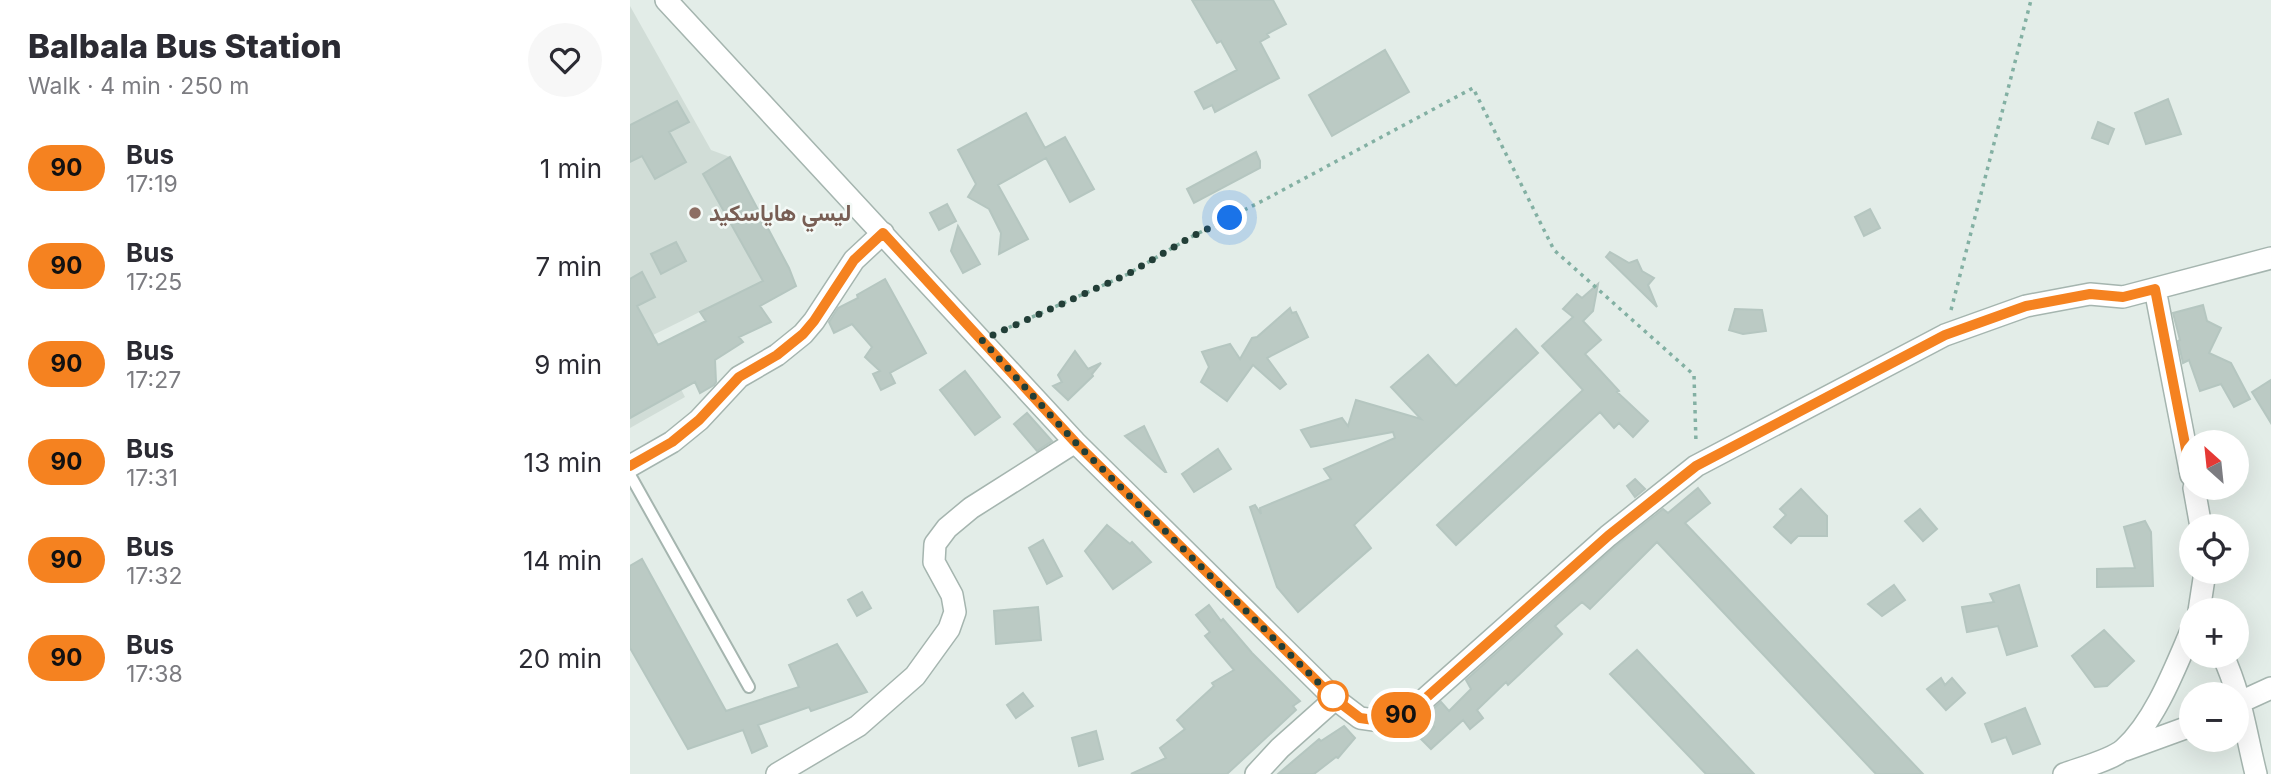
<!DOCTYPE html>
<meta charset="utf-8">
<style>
:root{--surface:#fff;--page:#f7f7f7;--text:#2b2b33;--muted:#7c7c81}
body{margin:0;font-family:Inter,Vazirmatn,sans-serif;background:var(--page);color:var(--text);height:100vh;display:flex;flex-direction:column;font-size:26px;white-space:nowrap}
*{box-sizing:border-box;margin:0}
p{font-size:23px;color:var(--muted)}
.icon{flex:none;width:38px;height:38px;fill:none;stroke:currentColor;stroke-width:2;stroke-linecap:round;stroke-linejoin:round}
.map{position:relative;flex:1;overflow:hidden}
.drawer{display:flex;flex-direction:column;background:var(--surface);width:630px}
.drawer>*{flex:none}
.badge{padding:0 14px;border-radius:23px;font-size:24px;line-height:46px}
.needle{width:46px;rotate:333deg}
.fabs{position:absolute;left:1549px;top:430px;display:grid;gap:14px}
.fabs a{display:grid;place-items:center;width:70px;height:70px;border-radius:50%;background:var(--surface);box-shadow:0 7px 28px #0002;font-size:35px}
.you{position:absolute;width:35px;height:35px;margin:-18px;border:5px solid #fff;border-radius:50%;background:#1a73e8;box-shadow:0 0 0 10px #1a73e833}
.map>.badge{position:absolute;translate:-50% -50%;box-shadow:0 0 0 4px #fff}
.round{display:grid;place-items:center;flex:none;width:74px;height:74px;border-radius:37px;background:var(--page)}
.headline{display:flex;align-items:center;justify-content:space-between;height:119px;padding:0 28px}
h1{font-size:33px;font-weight:800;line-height:52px}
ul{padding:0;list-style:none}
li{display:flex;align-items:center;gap:21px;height:98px;padding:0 28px}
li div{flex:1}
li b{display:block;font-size:26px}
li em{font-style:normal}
li .badge{min-width:77px;font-weight:700;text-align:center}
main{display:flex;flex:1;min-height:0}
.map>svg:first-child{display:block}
</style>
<main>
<section class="drawer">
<div class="headline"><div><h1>Balbala Bus Station</h1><p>Walk · 4 min · 250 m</p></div><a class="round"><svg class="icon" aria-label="heart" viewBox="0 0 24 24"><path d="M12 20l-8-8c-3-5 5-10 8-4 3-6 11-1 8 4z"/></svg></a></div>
<ul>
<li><span class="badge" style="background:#f58220;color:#111">90</span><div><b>Bus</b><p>17:19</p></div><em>1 min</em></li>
<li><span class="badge" style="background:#f58220;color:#111">90</span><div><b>Bus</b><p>17:25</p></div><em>7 min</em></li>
<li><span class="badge" style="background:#f58220;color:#111">90</span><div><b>Bus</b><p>17:27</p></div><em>9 min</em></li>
<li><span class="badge" style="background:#f58220;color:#111">90</span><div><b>Bus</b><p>17:31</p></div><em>13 min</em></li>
<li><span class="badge" style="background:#f58220;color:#111">90</span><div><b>Bus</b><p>17:32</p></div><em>14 min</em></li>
<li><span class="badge" style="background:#f58220;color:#111">90</span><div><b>Bus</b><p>17:38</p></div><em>20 min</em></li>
</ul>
</section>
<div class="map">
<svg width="1641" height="774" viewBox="0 0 1641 774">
<rect width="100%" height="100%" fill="#e3ede8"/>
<path fill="#d1ddd7" d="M0,6L81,150L100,157L159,268L23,335L55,397L0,428Z"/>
<path fill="#bbcac4" stroke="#b5c6c0" stroke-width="2" d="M562,0H643L656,24L637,34L639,37L630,42L649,78L585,112L582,105L574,109L565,92L607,70L591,41L587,43Z
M755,50L779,92L702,136L679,95Z
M1538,99L1551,134L1516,144L1505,113Z
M47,101L59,122L39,132L56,162L25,179L12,156L0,162V125Z
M396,113L415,148L435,137L464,189L440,202L416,158L368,185L398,239L369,254L371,233L359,209L338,197L346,184L328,150Z
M1468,122L1484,129L1478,144L1462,138Z
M626,152L630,161V168L564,203L557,189Z
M100,157L159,268L166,286L130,306L141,322L109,337L113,342L85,360L86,382L84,385L70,393L65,382L0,418V279L12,272L25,297L7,306L28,345L76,321L70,312L133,281L73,174Z
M317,204L326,221L309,230L300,213Z
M1240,209L1250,228L1234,236L1225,217Z
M328,226L350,264L333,273L321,251Z
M46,242L56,261L31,274L21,254Z
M980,252L999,263L1007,260L1012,271L1024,278L1018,285L1027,307L976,257Z
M255,279L296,353L260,373L265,383L251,390L243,374L250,371L235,357L242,347L222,324L204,333L199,322L208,308L228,298L227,295Z
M968,284L963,311L953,321L971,340L955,354L989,391L987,392L1018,421L1003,437L989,423L984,428L970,412L826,545L807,525L953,390L912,346L943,317L933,309L947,294L952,298Z
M1573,305L1577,321L1591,328L1579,353L1601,363L1620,399L1604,407L1591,384L1570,391L1559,360L1553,363L1548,341L1550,340L1543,313Z
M660,308L662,313L666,312L678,337L637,358L656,384L650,389L623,365L597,401L571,382L579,367L572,352L600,344L610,359L622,338L627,337Z
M1105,309L1132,310L1136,331L1113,334L1099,330Z
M886,329L908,353L724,525L741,548L668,612L647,587L620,507L625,505L631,514L630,508L701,479L694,469L765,438L763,432L681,447L671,430L712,418L718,426L726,400L791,419L761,387L798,355L826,386Z
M445,351L458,369L471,363L462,374L463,376L438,400L423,386L432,382L428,375Z
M335,371L370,417L345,435L310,390Z
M1641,380V423L1622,392Z
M397,413L422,441L407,451L384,424Z
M514,426L536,472H535L495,436Z
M588,449L601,469L564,492L552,474Z
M1005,479L1015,489L1005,497L997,486Z
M1068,488L1080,503L1055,523L1293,774H1246L1027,542L960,609L952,602L925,626L932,634L878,685L876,682L847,710L853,718L840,729L833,720L801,749L791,739L804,727L794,717L811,702L819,711L841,689L836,680L986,546L1033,509L1038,513Z
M1171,489L1197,516V536H1168L1161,543L1144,527L1156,515L1150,509Z
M1290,509L1307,529L1293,541L1275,521Z
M1515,521L1521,532L1523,586L1467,587V569L1505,568L1494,527Z
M477,525L500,544L502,542L521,562L483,589L455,551Z
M413,540L432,576L417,584L399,548Z
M12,559L96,711L169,687L159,665L207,644L237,692L181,711L179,707L128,725L137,746L122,753L113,730L58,749L0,648V566Z
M1264,585L1275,600L1252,616L1238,604Z
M1389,585L1407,646L1377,655L1368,626L1337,632L1332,607L1364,602L1360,594Z
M232,592L241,608L227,616L218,600Z
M579,605L591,621L593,619L622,653L670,701L663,706L666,710L597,774H501L536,758L530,748L555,729L547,720L584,686L582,683L604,670L575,636L580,632L566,615Z
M408,607L411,640L366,644L364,611Z
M1474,630L1504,661L1477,686L1465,687L1442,656Z
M1007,650L1124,774H1076L980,674Z
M1311,678L1315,685L1322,678L1335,693L1316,710L1297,689Z
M393,693L403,706L386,718L377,705Z
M1395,708L1410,744L1383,754L1376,737L1362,742L1355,724Z
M714,726L725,738L708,758L706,757L684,774H648L689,739L691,741Z
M466,731L473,759L449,766L442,738Z"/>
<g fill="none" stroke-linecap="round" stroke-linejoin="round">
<g stroke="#a5b5af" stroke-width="14">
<path id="lane" d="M0,475L119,687"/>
</g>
<g stroke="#a5b5af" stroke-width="24">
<path id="street" d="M36,0L445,442L705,699L730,718L758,722L788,705L978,536L1066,466L1315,335L1396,306L1460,294L1493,297L1641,258
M1525,289L1561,475
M0,466L42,442L69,420L109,377L147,355L173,334L184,321L224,260L253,233
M1564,488L1571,527
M1569,611L1575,572
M1593,656C1611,694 1616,734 1626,774
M1606,704L1641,688
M1495,750L1561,726
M147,774L228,726L285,676L319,629L325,612L322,595L304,562L305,544L317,528L341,508L445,442
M626,774L650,748L705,699
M1434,774C1450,768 1482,760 1494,749C1525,721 1545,668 1561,631"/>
</g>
<path stroke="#83b0a3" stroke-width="3.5" stroke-dasharray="3.5 5" stroke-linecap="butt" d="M1321,310L1401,0
M371,331L498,274L561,237L636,199L843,88L924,250L1064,375L1066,443"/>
<use href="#lane" stroke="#fff" stroke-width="10"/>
<use href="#street" stroke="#fff" stroke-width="21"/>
</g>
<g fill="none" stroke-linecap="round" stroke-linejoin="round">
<g stroke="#fff" stroke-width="16">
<path id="line" d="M0,466L42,442L69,420L109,377L147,355L173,334L184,321L224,260L253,233L445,442L705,699L730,718L758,722L788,705L978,536L1066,466L1315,335L1396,306L1460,294L1493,297L1525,289L1561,475"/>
</g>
<use href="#line" stroke="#f58220" stroke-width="10"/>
<path stroke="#223e37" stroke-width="7" stroke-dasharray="0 12.6" d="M600,218L561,237L498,274L352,340L445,442L705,699L703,696"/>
</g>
<circle fill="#8d6e63" stroke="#f3f9f6" stroke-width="2.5" cx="65" cy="213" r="7"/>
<circle fill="#fff" stroke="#f58220" stroke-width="3.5" cx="703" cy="696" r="14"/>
<g text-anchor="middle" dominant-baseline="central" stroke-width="5" stroke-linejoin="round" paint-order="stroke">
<g font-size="23" font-weight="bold" fill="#785e54" stroke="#f3f9f6" text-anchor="start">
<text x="79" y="213">ليسي هاياسكيد</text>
</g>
</g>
</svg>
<div class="fabs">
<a><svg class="needle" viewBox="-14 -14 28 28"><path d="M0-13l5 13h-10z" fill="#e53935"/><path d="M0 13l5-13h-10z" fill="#7c7c81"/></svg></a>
<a><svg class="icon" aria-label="locate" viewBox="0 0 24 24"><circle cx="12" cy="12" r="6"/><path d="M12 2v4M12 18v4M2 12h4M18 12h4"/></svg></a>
<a>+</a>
<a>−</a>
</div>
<div class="you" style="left:600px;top:218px"></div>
<b class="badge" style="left:771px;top:715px;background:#f58220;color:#111">90</b>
</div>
</main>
